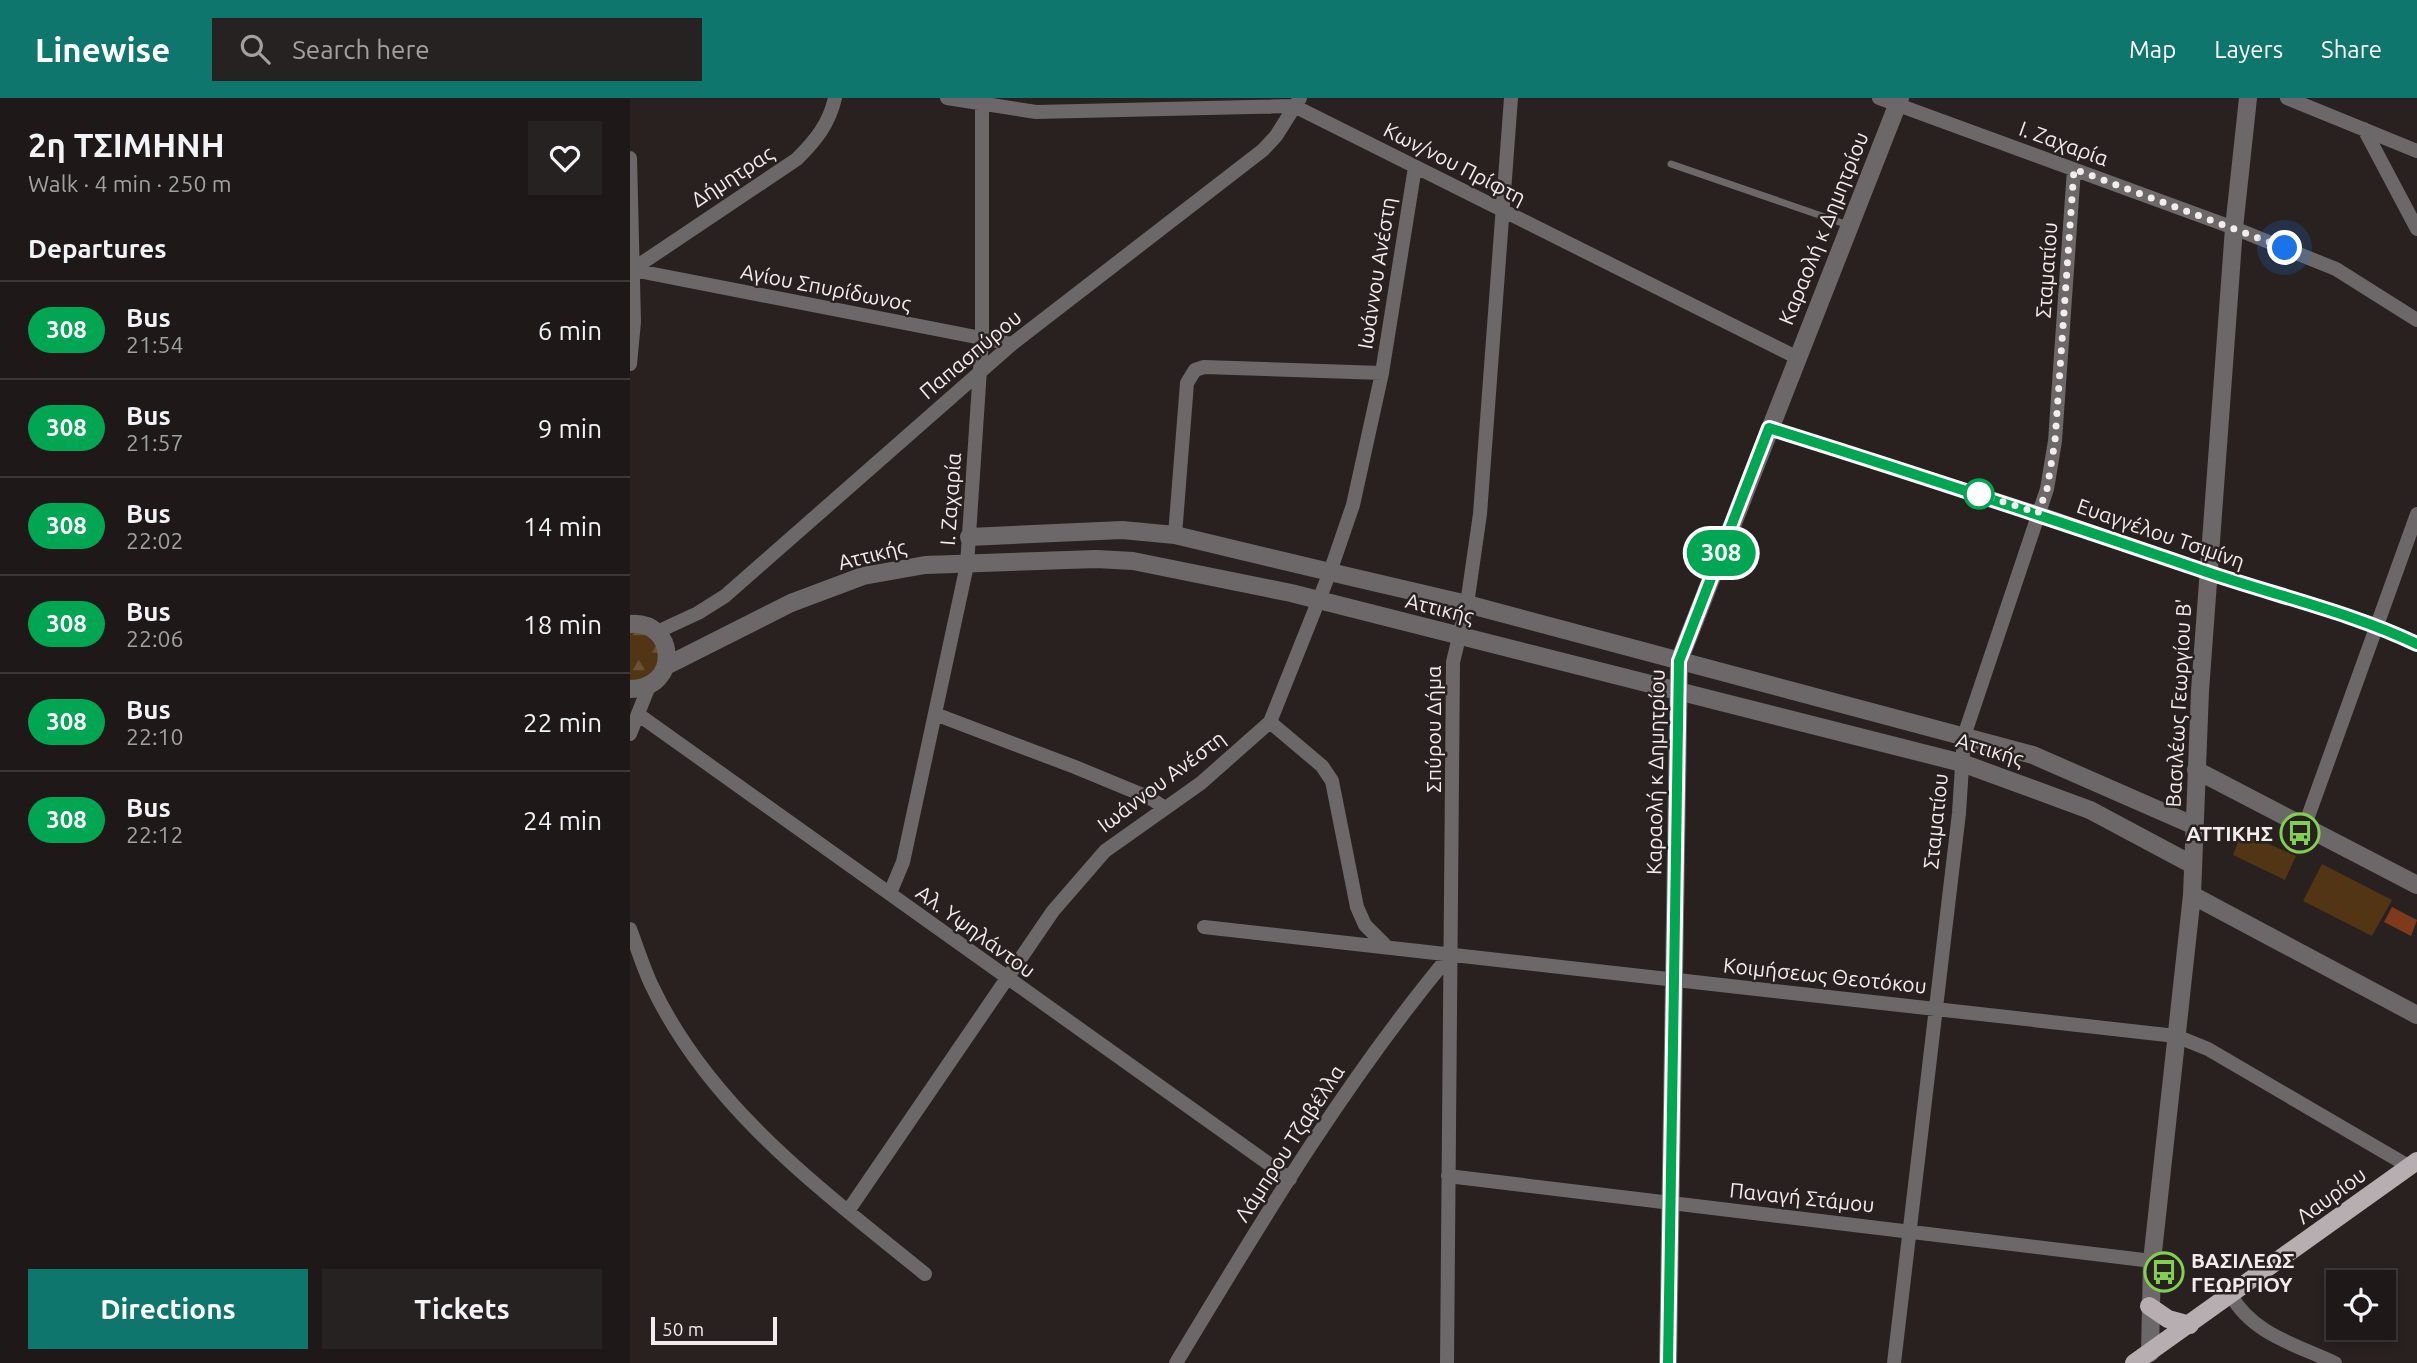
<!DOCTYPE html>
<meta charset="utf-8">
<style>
:root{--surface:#1e1918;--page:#262221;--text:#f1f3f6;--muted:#a1a0a2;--line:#3c3837;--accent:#0f766e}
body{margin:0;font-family:Ubuntu,sans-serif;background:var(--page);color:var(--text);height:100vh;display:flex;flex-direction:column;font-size:26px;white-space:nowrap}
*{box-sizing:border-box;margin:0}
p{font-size:23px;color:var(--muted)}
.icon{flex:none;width:38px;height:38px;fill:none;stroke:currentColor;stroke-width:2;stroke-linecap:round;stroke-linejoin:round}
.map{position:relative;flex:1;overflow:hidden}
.side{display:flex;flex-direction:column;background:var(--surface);width:630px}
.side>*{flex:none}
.badge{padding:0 14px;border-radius:23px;font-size:24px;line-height:46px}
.controls{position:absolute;left:1696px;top:1172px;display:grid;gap:14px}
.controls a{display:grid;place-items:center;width:70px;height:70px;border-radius:0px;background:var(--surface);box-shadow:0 4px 10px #0003,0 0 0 2px var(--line);font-size:35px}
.scale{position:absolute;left:21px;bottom:18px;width:126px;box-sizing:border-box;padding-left:7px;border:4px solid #f2ecec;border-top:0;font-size:19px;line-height:24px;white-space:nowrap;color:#f2ecec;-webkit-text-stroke:5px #282120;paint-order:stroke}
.you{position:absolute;width:35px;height:35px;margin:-18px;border:5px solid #fff;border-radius:50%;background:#1a73e8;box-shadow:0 0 0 10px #1a73e833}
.map>.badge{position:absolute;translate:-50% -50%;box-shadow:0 0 0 4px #fff}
h2{padding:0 28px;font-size:26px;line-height:63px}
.round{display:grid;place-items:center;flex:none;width:74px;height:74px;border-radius:0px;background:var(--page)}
.headline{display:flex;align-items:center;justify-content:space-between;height:119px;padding:0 28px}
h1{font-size:33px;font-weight:700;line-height:52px}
.primary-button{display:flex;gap:14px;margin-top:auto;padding:14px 28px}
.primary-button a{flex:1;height:80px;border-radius:0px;background:var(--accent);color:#fff;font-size:28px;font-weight:700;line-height:80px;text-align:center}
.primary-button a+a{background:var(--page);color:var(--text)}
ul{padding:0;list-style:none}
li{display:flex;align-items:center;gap:21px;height:98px;padding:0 28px;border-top:2px solid var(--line)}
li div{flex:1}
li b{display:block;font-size:26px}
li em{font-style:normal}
li .badge{min-width:77px;font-weight:700;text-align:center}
header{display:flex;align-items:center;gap:42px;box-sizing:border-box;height:98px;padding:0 35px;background:var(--accent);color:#fff}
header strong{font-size:33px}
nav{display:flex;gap:38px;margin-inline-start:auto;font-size:24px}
.search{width:490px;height:63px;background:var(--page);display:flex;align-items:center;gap:18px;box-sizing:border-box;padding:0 24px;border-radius:0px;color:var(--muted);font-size:26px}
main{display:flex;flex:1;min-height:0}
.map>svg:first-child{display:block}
</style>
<header>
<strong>Linewise</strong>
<div class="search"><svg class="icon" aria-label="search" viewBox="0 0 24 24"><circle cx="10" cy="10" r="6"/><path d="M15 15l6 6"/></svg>Search here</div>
<nav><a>Map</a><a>Layers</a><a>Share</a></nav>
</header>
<main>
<section class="side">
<div class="headline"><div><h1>2η ΤΣΙΜΗΝΗ</h1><p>Walk · 4 min · 250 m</p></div><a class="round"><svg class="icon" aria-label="heart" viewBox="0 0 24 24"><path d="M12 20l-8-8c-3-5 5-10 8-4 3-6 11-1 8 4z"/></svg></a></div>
<h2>Departures</h2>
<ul>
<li><span class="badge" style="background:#00a651;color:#fff">308</span><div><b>Bus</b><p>21:54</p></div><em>6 min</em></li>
<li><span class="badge" style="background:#00a651;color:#fff">308</span><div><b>Bus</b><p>21:57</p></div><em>9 min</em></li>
<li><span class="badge" style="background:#00a651;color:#fff">308</span><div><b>Bus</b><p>22:02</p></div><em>14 min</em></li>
<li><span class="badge" style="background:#00a651;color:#fff">308</span><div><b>Bus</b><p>22:06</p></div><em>18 min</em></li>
<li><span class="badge" style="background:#00a651;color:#fff">308</span><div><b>Bus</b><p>22:10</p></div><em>22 min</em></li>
<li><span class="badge" style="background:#00a651;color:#fff">308</span><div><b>Bus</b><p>22:12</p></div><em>24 min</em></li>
</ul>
<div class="primary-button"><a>Directions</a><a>Tickets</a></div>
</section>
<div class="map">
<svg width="1787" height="1265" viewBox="0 0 1787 1265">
<defs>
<pattern id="forest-firs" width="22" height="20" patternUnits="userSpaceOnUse" patternTransform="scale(1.75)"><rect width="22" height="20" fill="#523514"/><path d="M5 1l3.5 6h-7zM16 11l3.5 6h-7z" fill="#6b5236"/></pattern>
</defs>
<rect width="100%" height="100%" fill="#282120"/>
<path fill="url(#forest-firs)" d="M0,533C19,533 25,542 31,558L19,581L0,584Z"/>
<path fill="#523514" d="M1612,734L1666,758L1655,782L1603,757Z
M1692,766L1762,802L1742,838L1673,803Z"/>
<path fill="#7f3a19" d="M1762,809L1787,822L1781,838L1754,824Z"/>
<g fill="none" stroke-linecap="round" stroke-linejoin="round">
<path stroke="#6c6869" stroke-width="7" d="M1041,66L1218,127"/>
<path stroke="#6c6869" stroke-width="14" d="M317,0L406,14L664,8L1166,259
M1249,0L1604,130L1706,171L1787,222
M1657,0L1787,53
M1734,31L1787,131
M0,60L4,224L0,266
M3,172L382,246
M0,173L167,61C186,42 199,26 205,0
M1139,330L1408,415L1578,474L1748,528L1787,546
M545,437L557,285L565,272L574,269L752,275
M27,534L68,515L95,498L382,246L633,52L646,38L670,0
M305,616L445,669L520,700L535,710
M9,617C226,772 442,928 660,1081
M640,624L692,668L702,683L727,809L735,827L755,847
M0,636L19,588
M1675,727L1787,416
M260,795L273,764L337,467L352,241V0
M574,829L1546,938L1578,951L1780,1069
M0,831C7,849 13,869 21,886C79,1010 192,1092 295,1176
M818,1078L1522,1163
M218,1113L423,813L475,753L571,685L640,624L700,474L723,407L752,275L785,69
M1601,1197C1622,1236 1667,1247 1705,1265
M546,1265C631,1124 715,983 820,857
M817,1265L823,564L837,506L850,416L881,0
M1264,1265L1329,715L1334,638L1417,391L1425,343L1444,71"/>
<path stroke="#6c6869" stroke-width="18" d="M339,439L492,432L545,437L700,474L837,506L1403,657L1565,728
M0,526C47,522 51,591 0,591
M36,568L161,505L233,478L295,467L466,461L503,463L661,495L1332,665L1460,712L1563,767
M1566,672L1787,787
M1562,797L1787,917
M1520,1255L1522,1163L1562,797L1570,593L1604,130L1618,0
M1038,1265L1049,563L1270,0"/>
<path stroke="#b7aeb1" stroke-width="18" d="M1519,1208L1538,1221L1560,1227
M1504,1265L1787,1063"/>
</g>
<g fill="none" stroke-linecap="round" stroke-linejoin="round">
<g stroke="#fff" stroke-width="16">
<path id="line" d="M1038,1265L1049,563L1139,330C1286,376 1431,424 1577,474C1647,498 1720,514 1787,546"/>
</g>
<use href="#line" stroke="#00a651" stroke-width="10"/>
<path stroke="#f2ecec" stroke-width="7" stroke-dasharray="0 12.6" d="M1349,396L1408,415L1417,391L1425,343L1444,71L1655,150"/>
</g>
<defs>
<g id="bus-ring" transform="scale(2.0125)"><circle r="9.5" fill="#282120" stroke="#83d04e" stroke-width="1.5"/><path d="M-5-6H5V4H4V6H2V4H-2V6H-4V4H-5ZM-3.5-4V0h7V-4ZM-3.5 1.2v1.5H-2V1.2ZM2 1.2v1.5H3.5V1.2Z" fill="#83d04e"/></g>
</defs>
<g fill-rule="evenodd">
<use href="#bus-ring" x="1670" y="735"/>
<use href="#bus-ring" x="1534" y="1174"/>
</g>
<circle fill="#fff" stroke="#00a651" stroke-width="3.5" cx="1349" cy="396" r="14"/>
<g text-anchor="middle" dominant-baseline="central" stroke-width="5" stroke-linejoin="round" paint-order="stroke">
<g font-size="21" fill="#f2ecec" stroke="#282120">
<text transform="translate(1434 45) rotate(20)">Ι. Ζαχαρία</text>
<text transform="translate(825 65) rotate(27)">Κων/νου Πρίφτη</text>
<text transform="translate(102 78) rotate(-33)">Δήμητρας</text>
<text transform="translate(1193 130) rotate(-68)">Καραολή κ Δημητρίου</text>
<text transform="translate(1416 172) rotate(-86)">Σταματίου</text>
<text transform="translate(746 175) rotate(-81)">Ιωάννου Ανέστη</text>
<text transform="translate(196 189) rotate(11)">Αγίου Σπυρίδωνος</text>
<text transform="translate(340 256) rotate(-40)">Παπασπύρου</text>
<text transform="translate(320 401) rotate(-86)">Ι. Ζαχαρία</text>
<text transform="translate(1531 435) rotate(19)">Ευαγγέλου Τσιμίνη</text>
<text transform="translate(242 456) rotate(-14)">Αττικής</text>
<text transform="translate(810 510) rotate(14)">Αττικής</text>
<text transform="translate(1548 605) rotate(-87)">Βασιλέως Γεωργίου Β'</text>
<text transform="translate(803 631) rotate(-90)">Σπύρου Δήμα</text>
<text transform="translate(1360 651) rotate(17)">Αττικής</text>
<text transform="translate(1025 674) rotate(-89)">Καραολή κ Δημητρίου</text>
<text transform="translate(531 683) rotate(-37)">Ιωάννου Ανέστη</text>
<text transform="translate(1305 723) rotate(-84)">Σταματίου</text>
<text transform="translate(346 833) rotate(36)">Αλ. Υψηλάντου</text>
<text transform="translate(1195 877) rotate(6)">Κοιμήσεως Θεοτόκου</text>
<text transform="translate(659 1045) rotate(-57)">Λάμπρου Τζαβέλλα</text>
<text transform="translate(1701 1097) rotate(-36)">Λαυρίου</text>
<text transform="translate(1172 1099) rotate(6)">Παναγή Στάμου</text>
</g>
<g font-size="21" font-weight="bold" fill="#f2ecec" stroke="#282120" text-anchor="end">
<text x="1643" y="735">ΑΤΤΙΚΗΣ</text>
<text x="1561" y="1162" text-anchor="start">ΒΑΣΙΛΕΩΣ<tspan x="1561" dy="24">ΓΕΩΡΓΙΟΥ</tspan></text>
</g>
</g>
</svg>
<div class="controls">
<a><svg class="icon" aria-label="locate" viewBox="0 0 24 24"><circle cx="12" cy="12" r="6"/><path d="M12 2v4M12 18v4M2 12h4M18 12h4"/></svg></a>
</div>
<div class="scale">50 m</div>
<div class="you" style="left:1655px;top:150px"></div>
<b class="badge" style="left:1091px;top:455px;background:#00a651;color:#fff">308</b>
</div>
</main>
